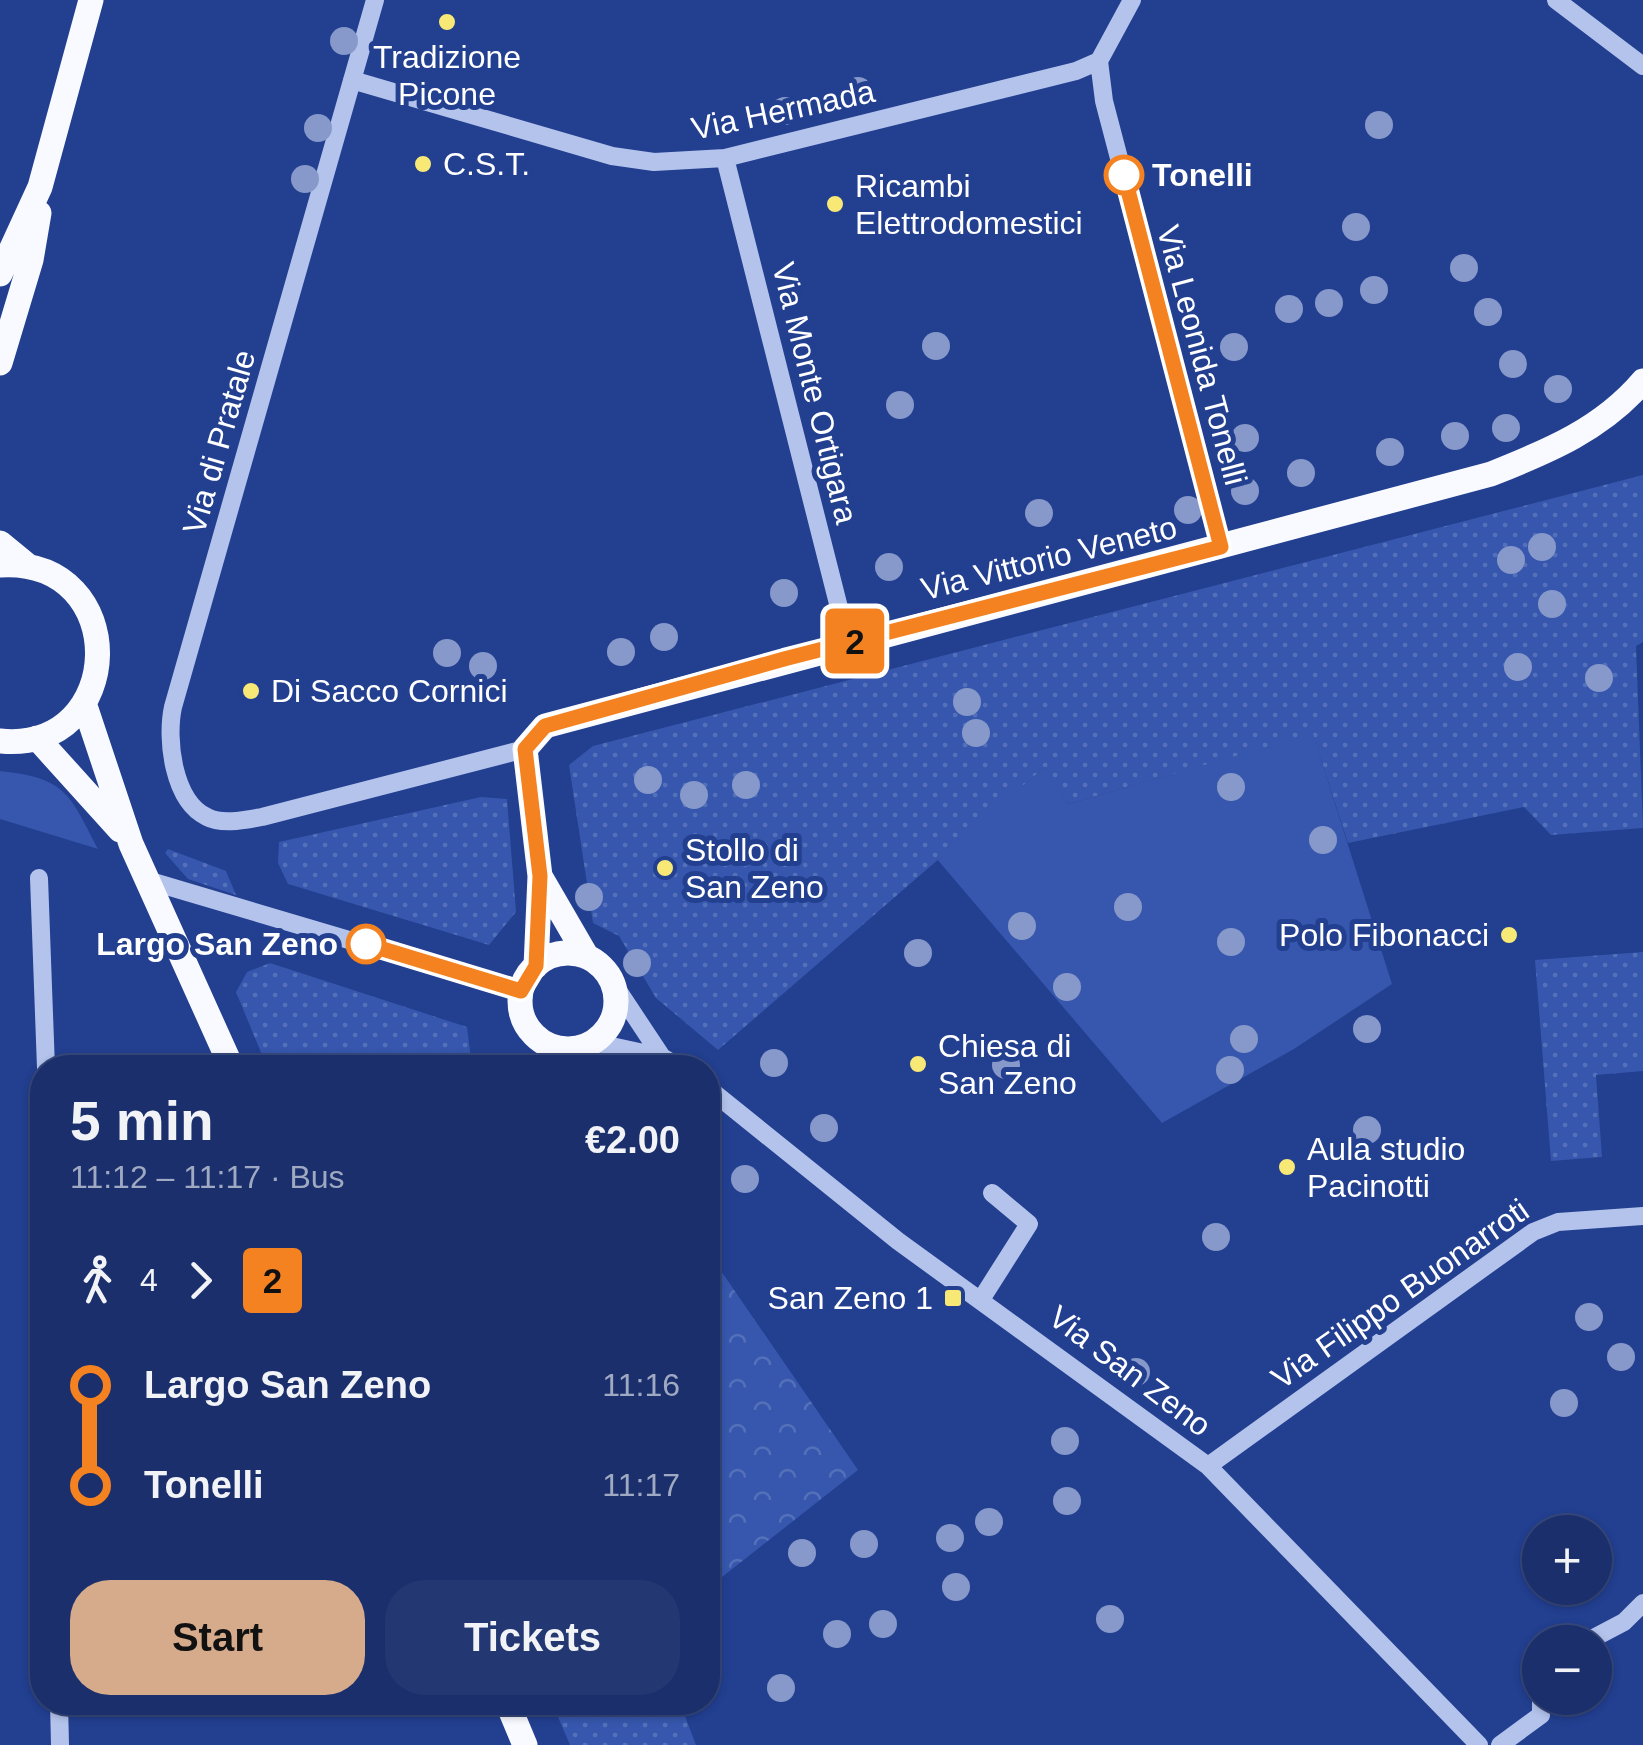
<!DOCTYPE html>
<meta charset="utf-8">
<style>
:root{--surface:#1a2f6c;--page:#233772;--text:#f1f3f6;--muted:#9fa9c2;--line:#384a7f;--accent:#d6ab8b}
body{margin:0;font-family:Helvetica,sans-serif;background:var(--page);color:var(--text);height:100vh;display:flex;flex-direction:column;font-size:38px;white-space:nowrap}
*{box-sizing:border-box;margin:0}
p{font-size:32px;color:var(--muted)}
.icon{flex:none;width:55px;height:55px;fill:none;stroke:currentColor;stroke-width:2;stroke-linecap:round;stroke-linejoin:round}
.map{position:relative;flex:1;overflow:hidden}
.drawer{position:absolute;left:30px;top:1055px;width:690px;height:660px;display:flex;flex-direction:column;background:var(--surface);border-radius:40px;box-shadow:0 2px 8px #0004,0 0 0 2px var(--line)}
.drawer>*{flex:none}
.badge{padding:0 20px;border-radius:8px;font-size:35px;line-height:65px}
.buttons{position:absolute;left:1522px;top:1515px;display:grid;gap:20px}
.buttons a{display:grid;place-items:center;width:90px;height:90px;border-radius:50%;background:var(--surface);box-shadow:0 2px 8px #0004,0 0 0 2px var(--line);font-size:50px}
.map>.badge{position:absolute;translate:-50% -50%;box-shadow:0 0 0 5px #fff}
.legs{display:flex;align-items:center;gap:15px;height:110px;padding:0 40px;font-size:32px}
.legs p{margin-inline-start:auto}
.overview{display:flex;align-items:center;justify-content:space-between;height:170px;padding:0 40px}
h1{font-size:55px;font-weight:600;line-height:75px}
.cta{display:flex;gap:20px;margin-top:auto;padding:20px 40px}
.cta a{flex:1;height:115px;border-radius:40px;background:var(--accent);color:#111;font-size:40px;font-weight:600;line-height:115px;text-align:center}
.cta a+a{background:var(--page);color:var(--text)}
ul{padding:0 40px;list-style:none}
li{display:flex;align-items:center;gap:35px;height:100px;font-size:38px}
li i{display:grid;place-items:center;width:15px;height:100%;margin:0 12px;background:currentColor}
li i::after{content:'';width:25px;height:25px;margin:-12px;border:8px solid;border-radius:50%;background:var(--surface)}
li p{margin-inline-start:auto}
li:first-child i{background:linear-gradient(#0000 50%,currentColor 0)}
li:last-child i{background:linear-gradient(currentColor 50%,#0000 0)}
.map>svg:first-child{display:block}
</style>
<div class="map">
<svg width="1643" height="1745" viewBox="0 0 1643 1745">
<defs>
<pattern id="grass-dots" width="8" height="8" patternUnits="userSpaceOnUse" patternTransform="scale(2.5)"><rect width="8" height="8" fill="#3657ad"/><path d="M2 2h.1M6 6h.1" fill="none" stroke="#5470b9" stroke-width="1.8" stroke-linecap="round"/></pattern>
<pattern id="forest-crowns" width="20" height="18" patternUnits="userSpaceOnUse" patternTransform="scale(2.5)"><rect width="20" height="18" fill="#3657ad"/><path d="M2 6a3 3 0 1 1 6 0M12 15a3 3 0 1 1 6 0" fill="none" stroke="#5470b9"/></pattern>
</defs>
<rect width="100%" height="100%" fill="#223f90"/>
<path fill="url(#grass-dots)" d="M1643,475V642L1636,646L1643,828L1551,835L1524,807L1348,843L1313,735L1068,804L1044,768L718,1050L656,998L619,936L593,923L569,765L593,746Z
M481,797L507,799L516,912L489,945L288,884L278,863L279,842Z
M168,849L226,871L236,895L188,879L165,853Z
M1643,952V1071L1596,1075L1602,1157L1551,1161L1535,960Z
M270,963L467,1027L472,1067H267L236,992L247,972Z
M552,1703H680L696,1745H570Z"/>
<path fill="url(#forest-crowns)" d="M708,1252L858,1470L708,1588Z"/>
<path fill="#3657ad" d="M1313,734L1392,984L1294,1049L1162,1123L936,858L1045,767L1068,804Z
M0,771C66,778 69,793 98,849L0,819Z"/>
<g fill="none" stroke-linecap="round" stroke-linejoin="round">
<path stroke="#b3c3ec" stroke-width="18" d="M375,0L173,707C166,739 173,801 207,817C222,825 245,820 262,817L525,749
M1556,0L1643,66
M1099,61L1104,101L1221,547
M352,80L612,156L654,162L725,158L1076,71L1099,61L1132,0
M725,158L848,643
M39,878L46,1068
M150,881L521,991
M613,983L662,1057
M593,1042L662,1057L681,1068
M708,1088L898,1241L1208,1466L1479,1745
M982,1298L1029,1224L992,1193
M1208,1466L1533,1232L1558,1222L1643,1216
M1586,1642L1624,1622L1643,1603
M59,1702L60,1745
M1500,1745L1541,1715V1698"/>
<path stroke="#f9faff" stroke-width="25" d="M0,274L40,187L91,0
M0,363L31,260L39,213
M0,543L28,566
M0,565C133,557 127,754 0,741
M84,703L131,844L232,1068
M37,738L120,830
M540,876L587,957
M520 1001a48 48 0 1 1 96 0a48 48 0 1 1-96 0Z
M536,966L540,876L525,749L545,726L1491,474C1549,451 1602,429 1643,381
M507,1702L525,1745"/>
</g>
<g fill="#8799ca">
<circle cx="344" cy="41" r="14"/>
<circle cx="858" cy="91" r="14"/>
<circle cx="785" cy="111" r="14"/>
<circle cx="1379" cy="125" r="14"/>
<circle cx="318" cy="128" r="14"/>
<circle cx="305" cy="179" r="14"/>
<circle cx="1356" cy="227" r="14"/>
<circle cx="1464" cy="268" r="14"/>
<circle cx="1374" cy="290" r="14"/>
<circle cx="1329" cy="303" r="14"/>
<circle cx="1289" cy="309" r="14"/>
<circle cx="1488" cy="312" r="14"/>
<circle cx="936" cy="346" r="14"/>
<circle cx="1234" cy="347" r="14"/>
<circle cx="1513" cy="364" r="14"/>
<circle cx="1558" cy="389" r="14"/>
<circle cx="900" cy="405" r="14"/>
<circle cx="1506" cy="428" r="14"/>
<circle cx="1455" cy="436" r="14"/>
<circle cx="1245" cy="438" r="14"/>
<circle cx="1390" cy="452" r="14"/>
<circle cx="1301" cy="473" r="14"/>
<circle cx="1245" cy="491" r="14"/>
<circle cx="1188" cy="510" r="14"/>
<circle cx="1039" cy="513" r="14"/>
<circle cx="1542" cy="547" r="14"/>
<circle cx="1511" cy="560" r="14"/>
<circle cx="889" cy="567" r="14"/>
<circle cx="784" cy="593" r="14"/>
<circle cx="1552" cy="604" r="14"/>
<circle cx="664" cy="637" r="14"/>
<circle cx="621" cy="652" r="14"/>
<circle cx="447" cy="653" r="14"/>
<circle cx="483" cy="666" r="14"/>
<circle cx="1518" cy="667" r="14"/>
<circle cx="1599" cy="678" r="14"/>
<circle cx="967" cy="702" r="14"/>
<circle cx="976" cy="733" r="14"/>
<circle cx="648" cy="780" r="14"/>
<circle cx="746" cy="785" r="14"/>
<circle cx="1231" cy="787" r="14"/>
<circle cx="694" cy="795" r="14"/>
<circle cx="1323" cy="840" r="14"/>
<circle cx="589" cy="897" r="14"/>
<circle cx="1128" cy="907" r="14"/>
<circle cx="1022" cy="926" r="14"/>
<circle cx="1231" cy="942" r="14"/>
<circle cx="918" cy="953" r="14"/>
<circle cx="637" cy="963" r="14"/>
<circle cx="1067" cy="987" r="14"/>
<circle cx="1367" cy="1029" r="14"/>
<circle cx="1244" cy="1039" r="14"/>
<circle cx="774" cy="1063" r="14"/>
<circle cx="1006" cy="1065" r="14"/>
<circle cx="1230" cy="1070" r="14"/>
<circle cx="824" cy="1128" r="14"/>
<circle cx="1367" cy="1130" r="14"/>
<circle cx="745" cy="1179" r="14"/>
<circle cx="1216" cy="1237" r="14"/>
<circle cx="1589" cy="1317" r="14"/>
<circle cx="1621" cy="1357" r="14"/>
<circle cx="1136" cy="1372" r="14"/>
<circle cx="1564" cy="1403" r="14"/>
<circle cx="1065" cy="1441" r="14"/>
<circle cx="1067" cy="1501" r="14"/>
<circle cx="989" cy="1522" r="14"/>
<circle cx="950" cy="1538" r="14"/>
<circle cx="864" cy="1544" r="14"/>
<circle cx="802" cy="1553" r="14"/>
<circle cx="956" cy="1587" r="14"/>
<circle cx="1110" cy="1619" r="14"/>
<circle cx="883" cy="1624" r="14"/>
<circle cx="837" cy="1634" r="14"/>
<circle cx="781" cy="1688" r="14"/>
</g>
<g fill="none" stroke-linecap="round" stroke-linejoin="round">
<g stroke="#fff" stroke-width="22">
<path id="line-1" d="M366,944L521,991L536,966L540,876L525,749L545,726L784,659L1221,547L1124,175"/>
</g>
<use href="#line-1" stroke="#f58220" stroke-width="15"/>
</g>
<g fill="#f8e976" stroke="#223f90" stroke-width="4">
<circle cx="447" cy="22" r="10"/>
<circle cx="423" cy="164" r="10"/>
<circle cx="835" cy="204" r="10"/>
<circle cx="251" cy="691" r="10"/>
<circle cx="665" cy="868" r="10"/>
<circle cx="1509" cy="935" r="10"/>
<circle cx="918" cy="1064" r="10"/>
<circle cx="1287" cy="1167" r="10"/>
<rect x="943" y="1288" width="20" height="20" rx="5"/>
</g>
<g fill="#fff" stroke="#f58220" stroke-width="5">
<circle cx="1124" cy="175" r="18"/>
<circle cx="366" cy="944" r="18"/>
</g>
<g text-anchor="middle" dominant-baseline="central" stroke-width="10" stroke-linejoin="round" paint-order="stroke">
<g font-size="32" fill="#fff" stroke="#223f90" text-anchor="start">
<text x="447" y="57" text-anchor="middle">Tradizione<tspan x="447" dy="37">Picone</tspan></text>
<text x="443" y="164">C.S.T.</text>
<text x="855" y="186">Ricambi<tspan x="855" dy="37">Elettrodomestici</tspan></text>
<text x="271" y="691">Di Sacco Cornici</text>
<text x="685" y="850">Stollo di<tspan x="685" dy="37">San Zeno</tspan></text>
<text x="1489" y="935" text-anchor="end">Polo Fibonacci</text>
<text x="938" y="1046">Chiesa di<tspan x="938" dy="37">San Zeno</tspan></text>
<text x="1307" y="1149">Aula studio<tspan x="1307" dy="37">Pacinotti</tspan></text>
<text x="933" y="1298" text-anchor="end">San Zeno 1</text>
</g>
<g font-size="32" fill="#fff" stroke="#223f90">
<text transform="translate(783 110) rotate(-12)">Via Hermada</text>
<text transform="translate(1202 355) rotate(75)">Via Leonida Tonelli</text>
<text transform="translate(815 393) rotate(76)">Via Monte Ortigara</text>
<text transform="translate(219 442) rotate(-74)">Via di Pratale</text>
<text transform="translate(1049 558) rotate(-14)">Via Vittorio Veneto</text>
<text transform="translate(1400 1294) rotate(-35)">Via Filippo Buonarroti</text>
<text transform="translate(1130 1371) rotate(37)">Via San Zeno</text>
</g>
<g font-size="32" font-weight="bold" fill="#fff" stroke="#223f90" text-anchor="start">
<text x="1152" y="175">Tonelli</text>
<text x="338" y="944" text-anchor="end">Largo San Zeno</text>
</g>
</g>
</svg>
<div class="buttons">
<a>+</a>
<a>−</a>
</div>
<b class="badge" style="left:855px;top:641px;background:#f58220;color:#111">2</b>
<section class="drawer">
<div class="overview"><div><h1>5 min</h1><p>11:12 – 11:17 · Bus</p></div><b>€2.00</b></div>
<div class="legs"><svg class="icon" aria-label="walk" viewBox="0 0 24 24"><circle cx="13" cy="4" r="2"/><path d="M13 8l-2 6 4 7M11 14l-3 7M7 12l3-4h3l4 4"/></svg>4<svg class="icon" aria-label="forward" viewBox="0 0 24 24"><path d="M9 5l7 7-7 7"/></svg><b class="badge" style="background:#f58220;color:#111">2</b></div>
<ul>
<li><i style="color:#f58220"></i><b>Largo San Zeno</b><p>11:16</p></li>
<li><i style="color:#f58220"></i><b>Tonelli</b><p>11:17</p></li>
</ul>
<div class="cta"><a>Start</a><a>Tickets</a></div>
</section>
</div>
